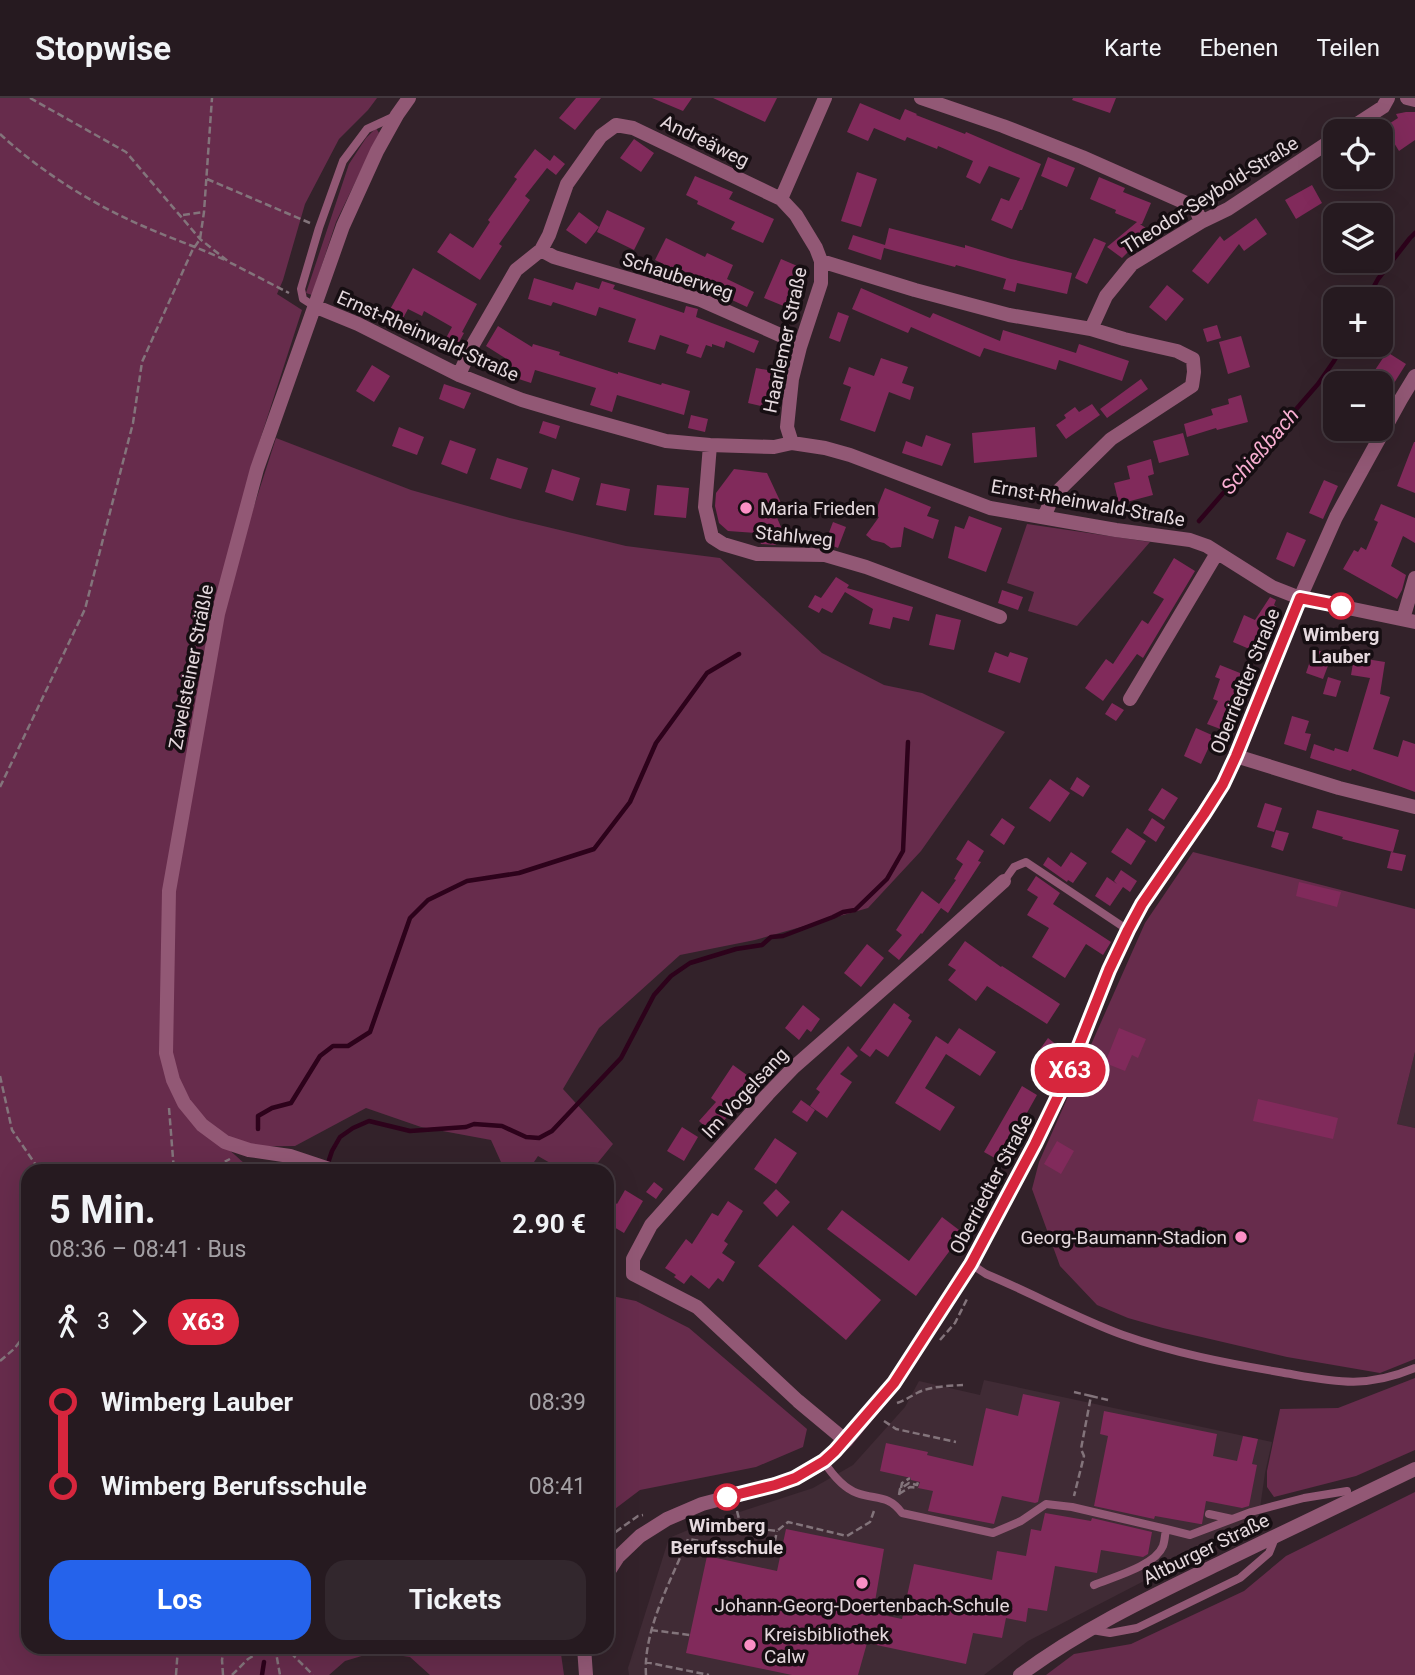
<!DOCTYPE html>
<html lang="de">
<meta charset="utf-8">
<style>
:root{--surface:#261a20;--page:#32272d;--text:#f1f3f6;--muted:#a4a1a5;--line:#42383e;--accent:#2563eb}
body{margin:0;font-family:Roboto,sans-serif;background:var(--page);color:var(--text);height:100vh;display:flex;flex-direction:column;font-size:26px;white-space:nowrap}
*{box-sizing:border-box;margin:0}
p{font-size:23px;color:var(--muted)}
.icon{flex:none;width:38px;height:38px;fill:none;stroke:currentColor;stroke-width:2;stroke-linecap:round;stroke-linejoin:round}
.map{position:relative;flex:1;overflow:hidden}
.panel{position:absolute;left:21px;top:1066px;width:593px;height:490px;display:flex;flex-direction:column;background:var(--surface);border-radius:21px;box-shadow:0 7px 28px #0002,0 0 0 2px var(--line)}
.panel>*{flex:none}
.badge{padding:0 14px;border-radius:23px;font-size:24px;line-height:46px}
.tools{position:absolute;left:1323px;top:21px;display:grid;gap:14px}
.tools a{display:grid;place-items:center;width:70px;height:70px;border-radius:14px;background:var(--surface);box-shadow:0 7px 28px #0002,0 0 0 2px var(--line);font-size:35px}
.map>.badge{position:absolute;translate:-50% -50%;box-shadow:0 0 0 4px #fff}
.legs{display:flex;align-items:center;gap:10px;height:77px;padding:0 28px;font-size:23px}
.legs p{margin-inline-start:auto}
.head{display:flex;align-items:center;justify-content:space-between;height:119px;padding:0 28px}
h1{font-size:38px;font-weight:700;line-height:52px}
.cta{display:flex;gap:14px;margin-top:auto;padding:14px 28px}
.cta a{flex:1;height:80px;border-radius:21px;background:var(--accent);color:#fff;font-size:28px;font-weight:700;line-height:80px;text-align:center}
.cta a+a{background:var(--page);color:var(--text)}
ul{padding:0 28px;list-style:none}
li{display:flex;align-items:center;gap:24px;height:84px;font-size:26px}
li i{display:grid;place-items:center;width:10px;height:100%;margin:0 9px;background:currentColor}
li i::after{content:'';width:18px;height:18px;margin:-9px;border:5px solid;border-radius:50%;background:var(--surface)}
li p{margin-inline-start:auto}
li:first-child i{background:linear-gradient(#0000 50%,currentColor 0)}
li:last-child i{background:linear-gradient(currentColor 50%,#0000 0)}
header{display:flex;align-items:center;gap:42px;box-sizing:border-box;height:98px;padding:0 35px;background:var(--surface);border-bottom:2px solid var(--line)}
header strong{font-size:33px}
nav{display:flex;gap:38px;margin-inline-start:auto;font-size:24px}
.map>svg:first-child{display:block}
</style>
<header>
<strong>Stopwise</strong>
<nav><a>Karte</a><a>Ebenen</a><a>Teilen</a></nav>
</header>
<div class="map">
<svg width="1415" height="1577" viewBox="0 0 1415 1577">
<rect width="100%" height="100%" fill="#33222a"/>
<path fill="#402b35" d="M1415,954V1030L1397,1026Z
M984,1282L1272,1344L1265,1375L1258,1424L1028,1543L984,1577H629L628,1570L669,1440L700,1427L813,1390L853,1367L905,1309L919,1283L980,1297Z"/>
<path fill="#672c4c" d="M0,0H377L368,12L339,41L305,106L283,182L277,196L302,212L250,373L246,433L276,340L411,392L510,420L626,448L720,460L822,555L884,587L922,595L1005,634L921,753L868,810L755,842L680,857L599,930L563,991L613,1046L591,1073H564L538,1058L528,1073H505L491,1042L421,1029L366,1010L295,1048L226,1049L245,1066L285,1067L299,1073H28V1549H560L564,1577H430L410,1559L375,1554L345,1563L329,1577H0Z
M376,30L379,35L336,124L312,197L306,195L349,66L366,40Z
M1027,426L1150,444L1077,528L1028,513L1034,494L1007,485Z
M1193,754L1415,811V954L1397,1026L1415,1030V1261L1380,1275L1287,1259L1163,1230L1128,1220L1097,1207L1060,1168L1032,1091L1039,1064L1145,825Z
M607,1197L636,1203L689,1230L807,1331L803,1349L756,1369L640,1392L607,1417Z
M1415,1280V1352L1356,1378L1274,1399L1267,1389V1373L1280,1311L1338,1310Z
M1415,1394V1577H1046L1074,1556L1131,1546L1244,1493L1286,1458Z"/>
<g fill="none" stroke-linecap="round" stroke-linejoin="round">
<path stroke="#2d021b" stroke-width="4.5" d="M1367,201L1378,181L1410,140L1415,135
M1199,423L1318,286L1334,263L1343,247
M258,1031V1018L272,1010L291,1005L320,958L333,948H348L370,934L410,820L428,802L467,783L519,775L594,751L630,704L656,645L707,575L739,556
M329,1062L332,1053L340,1039L353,1030L369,1023L410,1033L466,1029L474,1026L502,1028L526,1039L539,1040L552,1033L621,960L654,897L671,878L690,865L736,851L762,847L771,839L783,838L833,819L843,814L855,812L887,781L903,753L908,644
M256,1070V1073
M262,1577L264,1564"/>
</g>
<path fill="#812a5b" d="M576,0H601L575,32L559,20Z
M652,0H692L683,13Z
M713,0H777L765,24Z
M1073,0H1116L1110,15L1072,2Z
M860,5L900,22L905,11L917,16L916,17L965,36L966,34L1041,66L1022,112H1020L1012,131L991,122L1001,100L1009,103L1020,80L989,68L980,86L966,79L973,63L938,48L937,51L907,39L905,43L874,30L868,43L847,34Z
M1406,14H1415V42L1399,53L1391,40L1381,47V31L1398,20L1396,16Z
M634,41L654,55L641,74L620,60Z
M535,51L550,63L554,57L565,66L556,77L547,70L525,98L530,102L499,146L502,148L480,182L437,154L450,135L473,150L490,124L488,122L517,81L514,79Z
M1048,59L1075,70L1067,89L1041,78Z
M857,74L877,81L861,129L841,123Z
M695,78L733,94L729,101L774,121L763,145L731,131L735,124L697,106L698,103L686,97Z
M1099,79L1125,90L1123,94L1151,105L1142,126H1140L1150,133L1136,149L1134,148L1122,160L1107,149L1137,124L1115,115L1116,112L1090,101Z
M1312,87L1322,105L1296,121L1285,102Z
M607,112L645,130L634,152L597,134Z
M579,114L599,129L586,146L566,132Z
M1256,120L1267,136L1244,153L1239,146L1208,186L1192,173L1220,138L1224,143Z
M889,130L965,150V147L1011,161L1072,175L1067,196L1017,185L1015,194L1003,191L1006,181L956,167L955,169L884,150L881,162L848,151L853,137L885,147Z
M666,140L705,159L707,155L733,167L727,181L754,194L747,209L719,196L722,191L681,172L680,174L655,162Z
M1094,140L1106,145L1087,186L1075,180Z
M781,161L802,170L786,209L764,200Z
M413,170L477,206L462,234L464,235L458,246L446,240L452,229L424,213L422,218L408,211L402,222L388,215Z
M534,180L573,192L576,184L599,191L602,183L615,187L613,191L684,215L686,208L698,211L696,219L759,243L754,255L726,243L724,250L712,246V249L706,247L701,260L686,255L689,247L660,237L655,252L628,244L636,221L599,209L596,218L553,204L551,208L528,201Z
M1167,187L1184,201L1166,223L1149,209Z
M861,190L930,220L933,215L1000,243L1003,232L1076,255L1079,246L1129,263L1122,283L1059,262L1056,272L984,250L980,259L911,229L908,235L852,211Z
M838,214L849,218L840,244L829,240Z
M1217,227L1221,240L1207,244L1203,231Z
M498,228L532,249L533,246L560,254L559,257L618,276V274L661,287L662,285L690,293L684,317L617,297L612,314L590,307L596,290L535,272L531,285L500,275L505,260L486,248Z
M1241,238L1250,269L1228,276L1219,244Z
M1387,254L1406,266L1381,306V284L1371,278Z
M881,260L908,269L902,285L914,289L910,302L889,294L875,334L840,322L851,289L843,286L849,269L874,278Z
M372,267L390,278L374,304L356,293Z
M756,270L778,274L770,310L748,305Z
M1141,281L1148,291L1107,320L1100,311Z
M444,286L471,295L464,311L439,301Z
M1241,297L1248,324L1217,332L1216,330L1187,339L1184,326L1213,317L1211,311L1229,306L1228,301Z
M1092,306L1100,317L1066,341L1056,327L1066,320L1064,317L1075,309L1079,314Z
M691,317L708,321L705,334L688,330Z
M543,323L560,328L556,341L539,335Z
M399,329L424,339L417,357L392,348Z
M1035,329L1037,359L974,365L972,335Z
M1183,335L1189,357L1159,365L1153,343Z
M926,337L951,346L942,368L902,355L906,343L922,349Z
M450,342L476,351L467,376L441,366Z
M1414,344H1415V395L1397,388Z
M497,360L528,370L521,391L490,381Z
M1151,361L1154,376L1148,378L1153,397L1119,406L1114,385L1130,381L1127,368Z
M552,371L580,380L573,403L545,394Z
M734,371L767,375L781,405L775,415L784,436L776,447L761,446L756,435L728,433L719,425L715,408L716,395Z
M1324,382L1338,388L1323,421L1309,415Z
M601,385L630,391L626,413L596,407Z
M657,387L689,390L686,420L654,417Z
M885,390L931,409L927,418L939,422L933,441L904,429L901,449L891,450L884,445L872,442L866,437L879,419L874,417Z
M1381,406L1415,420V445L1403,438L1391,468L1406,477L1402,492L1397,501L1343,471L1354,452L1358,454L1361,449L1366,452L1378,424L1374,422Z
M969,418L1002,430L986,474L948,460L955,428L964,431Z
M833,424L846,429L838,450L825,445Z
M1287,434L1306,442L1294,469L1276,461Z
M1174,460L1195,473L1143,560L1137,556L1103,603L1085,590L1106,561L1113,566L1142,522L1148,526L1164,501L1153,495Z
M836,479L849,487L847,490L913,509L909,523L893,519L890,531L869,526L873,511L845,494L832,515L822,510L819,515L808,509L815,497L821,500Z
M1002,492L1023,499L1018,512L998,505Z
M1270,499L1276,502L1274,507L1278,510L1271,520L1269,519L1254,553L1233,544L1244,517L1255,522Z
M936,516L961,522L954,552L929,547Z
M1314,551L1332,557L1323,581L1306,575Z
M995,554L1008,559L1010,554L1028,560L1020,585L988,574Z
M1354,559L1385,564L1380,596L1390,599L1373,651L1398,659L1403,642L1415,646V694L1352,671L1351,673L1310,660L1314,646L1334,653L1335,650L1348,654L1370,580L1351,577Z
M1220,567L1245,577L1223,632L1207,626L1218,603L1213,601L1220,581L1215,579Z
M1328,579L1341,583L1336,599L1323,596Z
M1112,605L1124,612L1116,623L1105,616Z
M1292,618L1309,623L1305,635L1311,636L1306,653L1284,646Z
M1196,630L1214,638L1201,666L1184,658Z
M1077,679L1090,688L1083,699L1070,691Z
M1050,681L1070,695L1050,724L1029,710Z
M1162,690L1178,700L1164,722L1148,712Z
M1265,705L1282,710L1274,734L1257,729Z
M1317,712L1399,732L1393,754L1342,741L1343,739L1312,730Z
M1002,720L1015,729L1004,747L990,737Z
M1152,720L1165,729L1156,744L1143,735Z
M1127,730L1146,743L1131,767L1111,754Z
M1276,732L1289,735L1283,753L1271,749Z
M968,742L984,753L978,763L981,764L948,815L941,810L922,836L921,835L899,862L888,853L902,837L896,832L922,793L939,806L956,782L954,781L963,766L956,761Z
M1071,754L1087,765L1073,785L1068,782L1067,784L1043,767L1048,759L1061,769Z
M1391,754L1406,757L1402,773L1387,770Z
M1121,772L1137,783L1130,794L1123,789L1110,808L1095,798L1107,779L1117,786L1114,783Z
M1036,778L1060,795L1053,806L1111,844L1103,857L1086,846L1065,880L1032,859L1049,830L1027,817L1038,799L1027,792Z
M1299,784L1341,794L1337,809L1296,798Z
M965,843L1001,869L1002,868L1060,906L1047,926L987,888L976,903L948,882L956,872L948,867Z
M867,846L884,860L861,889L844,875Z
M894,905L910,917L908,920L912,923L888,959L876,951L870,959L860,952Z
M803,907L820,921L811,934L807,931L799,942L785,930Z
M959,930L996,954L980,978L946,956L925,990L955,1009L940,1033L895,1005L936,938L948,946Z
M1119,930L1146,941L1138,960L1132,957L1125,973L1105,965Z
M1048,940L1058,948L1047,961L1038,954Z
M848,948L858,958L840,976L852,984L827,1020L810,1008L820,994L816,991Z
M733,967L751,980L741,995L745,998L733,1015L732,1014L712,1035L699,1023L716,1004L711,1000Z
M1022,988L1037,997L1000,1063L984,1054Z
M1258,1001L1338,1020L1333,1041L1253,1023Z
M801,1002L815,1012L807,1024L792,1014Z
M682,1029L698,1039L684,1063L667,1053Z
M775,1040L797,1055L776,1086L754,1071Z
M1057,1043L1074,1053L1061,1076L1044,1066Z
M654,1084L663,1091L656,1101L646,1094Z
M776,1091L790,1104L777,1119L763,1105Z
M625,1092L643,1103L624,1135L607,1125V1113L613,1103L617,1106Z
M728,1103L743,1113L724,1143L728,1146L722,1155L735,1164L723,1184L718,1180L709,1191L691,1177L684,1186L674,1179L676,1177L665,1170L686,1141L692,1146L712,1115L718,1118Z
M842,1112L909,1163L942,1119L963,1135L916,1198L827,1131Z
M793,1127L881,1202L846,1242L758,1168Z
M1023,1296L1060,1304L1038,1404L1035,1405L1002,1398L994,1426L928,1413L933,1393L918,1390L920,1384L911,1382V1380L880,1373L886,1345L928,1354L927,1357L973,1368L986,1310L1018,1318Z
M1104,1313L1217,1336L1213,1358L1237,1363L1243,1338L1258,1341L1252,1366L1257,1367L1249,1408L1242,1410L1206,1403L1202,1426H1200L1155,1418L1154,1421L1094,1408L1108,1338L1100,1336Z
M1045,1415L1091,1423L1092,1420L1152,1434L1148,1456L1143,1459L1101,1452L1097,1475L1055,1468L1047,1513L1028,1510L1026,1524L1006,1520L1002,1540L973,1535L966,1566L867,1545L858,1577H792L686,1555L707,1458L777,1473L786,1431L884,1451L873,1515L902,1521L914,1466L992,1482L997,1453L1026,1458L1031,1431L1041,1433Z"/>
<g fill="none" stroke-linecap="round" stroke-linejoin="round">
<path stroke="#83747b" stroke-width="2.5" stroke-dasharray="7 3.5" stroke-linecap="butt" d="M30,0L126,54L200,141L229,164L289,195
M0,36C41,74 98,110 150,131C175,142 200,150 225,162
M207,81L310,125
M183,117L204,114
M0,689L85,511L133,325L142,264L192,153L200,141L204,114L212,0
M0,978L12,1032L40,1073
M169,1010L174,1073
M206,1073L230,1061
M940,1242L955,1225L967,1201
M0,1263L14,1251L28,1233
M1074,1294L1091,1298L1081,1351L1084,1358L1074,1398
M1091,1298L1108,1302
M897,1305C905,1302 910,1299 917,1295C931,1288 948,1288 963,1287
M884,1323L896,1331L956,1344
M901,1390L902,1385L910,1380
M899,1396L910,1389L918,1390
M899,1397L900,1391L909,1385L917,1387L918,1384
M737,1413L740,1425L745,1429L777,1433L788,1424L847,1438L870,1424L875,1410
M607,1440L638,1418L643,1417
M607,1498L611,1488
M651,1532L690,1537
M275,1549L280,1577
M282,1549L287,1551L313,1577
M645,1564L709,1577
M176,1577L178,1549
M223,1577L222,1562L224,1549
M232,1577L248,1561L268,1549
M646,1577C643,1532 671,1483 688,1441L772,1456L777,1433"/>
<path stroke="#925875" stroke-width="8" d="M314,208L303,201L301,191L319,130L343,63L367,31L393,19
M1004,783L1014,769L1026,764L1128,832
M971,1166L986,1176C1032,1195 1076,1220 1123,1237C1174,1255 1226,1265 1279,1274C1332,1283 1363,1292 1415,1270
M824,1364C832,1376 843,1390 857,1395C876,1402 888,1396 902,1415L993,1435L1021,1423L1046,1406L1072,1409L1166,1431C1165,1436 1165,1442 1163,1448C1155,1468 1113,1479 1094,1487
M1209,1416L1232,1421
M1166,1431L1190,1437L1251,1414L1304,1400L1347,1393
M1092,1532L1110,1535L1137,1530L1240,1480L1269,1455L1275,1440"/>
<path stroke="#925875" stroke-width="14" d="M921,0L1003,28L1082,59L1195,109L1201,124
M1407,0L1415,2
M1346,33L1383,9L1388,0
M541,152L554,159L701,202L780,237L800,249
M821,163L915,192L1009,217L1091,231
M314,208L358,226L459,277L522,302L576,318L666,343L710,347L774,349L792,345L825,350L850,357L990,410L1116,432L1190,442L1207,448L1272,489L1300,500L1415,524
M459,277L471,250L516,172L541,152L549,137L567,86L601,38L616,27L633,30L781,101
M792,345L787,329L792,281L800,249L821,185V163L816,150L796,117L781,101L825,0
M710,347L705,409L712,439L723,446L757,456L825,457L866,469L1000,519
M1044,419L1053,398L1111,341L1192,288L1194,274L1193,261L1177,253L1124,241L1091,231L1106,198L1132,166L1201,124L1228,111L1335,40
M1403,521L1415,480
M1130,601L1217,455
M1236,658L1339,690L1415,709
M335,1073L290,1058L249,1052L225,1044L202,1027L184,1005L173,982L166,955L169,793L218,516L257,371L343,128L377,53L397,17L409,0
M846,1343L798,1303L697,1209L633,1176V1161L651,1127L768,996L794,969L924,855L1004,783
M607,1476L618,1459L640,1438L667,1421L702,1406L775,1387L795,1380L824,1364L846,1343L894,1285L971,1166L1035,1046L1064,988L1109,872L1128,832L1142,806L1223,686L1236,658L1300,500L1336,419L1401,301L1415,278
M584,1549L586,1577"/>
<path stroke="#925875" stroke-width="14" d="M1020,1577C1083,1530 1156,1496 1226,1462C1289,1432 1352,1401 1415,1371"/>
</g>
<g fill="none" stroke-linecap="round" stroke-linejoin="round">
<g stroke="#fff" stroke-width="16">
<path id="line-1" d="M727,1399L775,1387L795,1380L824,1363L835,1353L894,1285L971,1166L1035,1046L1063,988L1109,872L1128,832L1142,806L1204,716L1223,686L1236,658L1300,500L1341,508"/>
</g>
<use href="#line-1" stroke="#d7263d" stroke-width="10"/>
</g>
<g fill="#fb8fc5" stroke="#160e12" stroke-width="2.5">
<circle cx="746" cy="410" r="7"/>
<circle cx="1241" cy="1139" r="7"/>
<circle cx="862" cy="1485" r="7"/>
<circle cx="750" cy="1547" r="7"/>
</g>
<g fill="#fff" stroke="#d7263d" stroke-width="3.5">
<circle cx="1341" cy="508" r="12"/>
<circle cx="727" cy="1399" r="12"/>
</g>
<g text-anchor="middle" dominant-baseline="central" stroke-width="7" stroke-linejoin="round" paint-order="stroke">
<g font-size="19" fill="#e5d9de" stroke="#160e12">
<text transform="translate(705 43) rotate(26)">Andreäweg</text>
<text transform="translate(1210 97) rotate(-32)">Theodor-Seybold-Straße</text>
<text transform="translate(678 178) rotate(18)">Schauberweg</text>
<text transform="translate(428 238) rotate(24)">Ernst-Rheinwald-Straße</text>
<text transform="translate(785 242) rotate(-78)">Haarlemer Straße</text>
<text transform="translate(1088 405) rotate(10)">Ernst-Rheinwald-Straße</text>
<text transform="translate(794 438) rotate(6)">Stahlweg</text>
<text transform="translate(191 569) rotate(-79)">Zavelsteiner Sträßle</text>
<text transform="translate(1245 583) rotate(-68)">Oberriedter Straße</text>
<text transform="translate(745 995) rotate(-47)">Im Vogelsang</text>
<text transform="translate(991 1086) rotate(-62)">Oberriedter Straße</text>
<text transform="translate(1206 1451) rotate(-26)">Altburger Straße</text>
</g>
<g font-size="19" fill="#e5d9de" stroke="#160e12" text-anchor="start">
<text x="760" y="410">Maria Frieden</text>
<text x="1227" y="1139" text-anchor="end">Georg-Baumann-Stadion</text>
<text x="862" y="1507" text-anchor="middle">Johann-Georg-Doertenbach-Schule</text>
<text x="764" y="1536">Kreisbibliothek<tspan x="764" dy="22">Calw</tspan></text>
</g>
<g font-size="19" font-weight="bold" fill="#e5d9de" stroke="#160e12">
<text x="1341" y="536">Wimberg<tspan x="1341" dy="22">Lauber</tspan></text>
<text x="727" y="1427">Wimberg<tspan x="727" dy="22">Berufsschule</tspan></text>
</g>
<g font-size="21" font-style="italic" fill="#f8aed1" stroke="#160e12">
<text transform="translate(1260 353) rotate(-49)">Schießbach</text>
</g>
</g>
</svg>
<div class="tools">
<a><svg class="icon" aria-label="locate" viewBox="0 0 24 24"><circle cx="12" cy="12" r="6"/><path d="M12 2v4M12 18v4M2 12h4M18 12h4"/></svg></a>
<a><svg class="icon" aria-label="layers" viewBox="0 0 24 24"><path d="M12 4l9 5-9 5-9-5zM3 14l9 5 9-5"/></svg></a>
<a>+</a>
<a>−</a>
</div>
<b class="badge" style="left:1070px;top:972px;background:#d7263d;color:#fff">X63</b>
<section class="panel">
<div class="head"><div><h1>5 Min.</h1><p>08:36 – 08:41 · Bus</p></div><b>2.90 €</b></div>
<div class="legs"><svg class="icon" aria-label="walk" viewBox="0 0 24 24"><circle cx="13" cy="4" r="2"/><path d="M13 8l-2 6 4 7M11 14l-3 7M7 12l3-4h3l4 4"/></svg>3<svg class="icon" aria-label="forward" viewBox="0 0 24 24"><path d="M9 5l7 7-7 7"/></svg><b class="badge" style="background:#d7263d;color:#fff">X63</b></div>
<ul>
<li><i style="color:#d7263d"></i><b>Wimberg Lauber</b><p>08:39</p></li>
<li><i style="color:#d7263d"></i><b>Wimberg Berufsschule</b><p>08:41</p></li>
</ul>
<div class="cta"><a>Los</a><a>Tickets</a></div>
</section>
</div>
